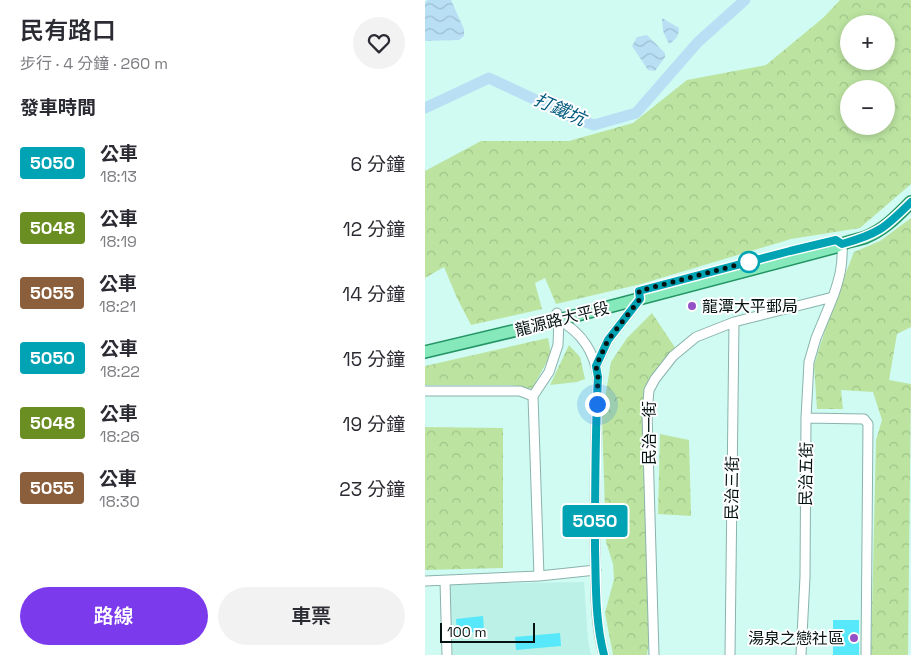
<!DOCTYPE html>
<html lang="zh-TW">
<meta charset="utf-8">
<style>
:root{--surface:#fff;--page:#f2f2f3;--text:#2b2b33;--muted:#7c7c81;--accent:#7c3aed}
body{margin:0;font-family:"Space Grotesk","Noto Sans TC",sans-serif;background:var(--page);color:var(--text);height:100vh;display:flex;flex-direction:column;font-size:19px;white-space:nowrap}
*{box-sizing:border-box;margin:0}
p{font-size:16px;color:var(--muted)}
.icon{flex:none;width:28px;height:28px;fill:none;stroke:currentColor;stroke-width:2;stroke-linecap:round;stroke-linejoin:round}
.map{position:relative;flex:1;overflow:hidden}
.panel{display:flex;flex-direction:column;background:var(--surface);width:425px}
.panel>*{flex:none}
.badge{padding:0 10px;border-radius:4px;font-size:18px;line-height:32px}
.buttons{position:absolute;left:415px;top:15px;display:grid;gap:10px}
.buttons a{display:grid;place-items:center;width:55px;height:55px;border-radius:50%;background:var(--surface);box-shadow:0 2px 8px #0003;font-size:25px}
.scale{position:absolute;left:15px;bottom:12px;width:95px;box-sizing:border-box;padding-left:5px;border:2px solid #041311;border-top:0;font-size:14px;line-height:18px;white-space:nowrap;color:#041311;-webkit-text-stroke:4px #fff;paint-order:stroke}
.you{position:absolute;width:25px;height:25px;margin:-12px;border:4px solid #fff;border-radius:50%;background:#1a73e8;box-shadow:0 0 0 8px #1a73e833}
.map>.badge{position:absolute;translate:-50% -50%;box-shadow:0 0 0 2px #fff}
h2{padding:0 20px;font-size:19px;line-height:45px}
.round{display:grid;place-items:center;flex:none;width:52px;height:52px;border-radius:26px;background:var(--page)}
.overview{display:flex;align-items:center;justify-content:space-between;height:85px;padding:0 20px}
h1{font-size:24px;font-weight:600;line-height:38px}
.action{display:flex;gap:10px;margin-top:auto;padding:10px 20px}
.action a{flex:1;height:58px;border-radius:30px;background:var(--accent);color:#fff;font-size:20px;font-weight:600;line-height:58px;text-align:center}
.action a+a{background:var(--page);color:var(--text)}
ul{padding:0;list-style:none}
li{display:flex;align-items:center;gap:15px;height:65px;padding:0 20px}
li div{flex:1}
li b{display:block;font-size:19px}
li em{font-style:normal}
li .badge{min-width:55px;font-weight:700;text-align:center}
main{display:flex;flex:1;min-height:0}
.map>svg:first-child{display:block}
</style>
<main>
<section class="panel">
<div class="overview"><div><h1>民有路口</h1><p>步行 · 4 分鐘 · 260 m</p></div><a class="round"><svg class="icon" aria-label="heart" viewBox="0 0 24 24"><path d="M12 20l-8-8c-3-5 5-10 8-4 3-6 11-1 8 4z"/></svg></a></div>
<h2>發車時間</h2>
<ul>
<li><span class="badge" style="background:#00a3b4;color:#fff">5050</span><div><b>公車</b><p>18:13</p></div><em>6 分鐘</em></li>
<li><span class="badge" style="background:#6b8e23;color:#fff">5048</span><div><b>公車</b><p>18:19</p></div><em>12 分鐘</em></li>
<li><span class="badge" style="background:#8b5e3c;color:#fff">5055</span><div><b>公車</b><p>18:21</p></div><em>14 分鐘</em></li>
<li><span class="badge" style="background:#00a3b4;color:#fff">5050</span><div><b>公車</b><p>18:22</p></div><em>15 分鐘</em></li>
<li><span class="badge" style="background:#6b8e23;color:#fff">5048</span><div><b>公車</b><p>18:26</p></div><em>19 分鐘</em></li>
<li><span class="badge" style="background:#8b5e3c;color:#fff">5055</span><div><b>公車</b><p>18:30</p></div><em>23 分鐘</em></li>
</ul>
<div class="action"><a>路線</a><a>車票</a></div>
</section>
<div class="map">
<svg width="486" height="655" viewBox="0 0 486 655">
<defs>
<pattern id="forest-crowns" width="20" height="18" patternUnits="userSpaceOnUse" patternTransform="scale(1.25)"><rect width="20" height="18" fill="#bce4a0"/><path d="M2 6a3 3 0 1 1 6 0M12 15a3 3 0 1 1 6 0" fill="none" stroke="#a0c389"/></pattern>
<pattern id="water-waves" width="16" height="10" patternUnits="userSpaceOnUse" patternTransform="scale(1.25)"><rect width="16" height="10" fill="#b9dff5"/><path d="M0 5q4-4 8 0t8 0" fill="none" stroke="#9dbed1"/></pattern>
</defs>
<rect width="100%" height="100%" fill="#cffbf3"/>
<path fill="#bbf1e7" d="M159,582L163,641L166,655H28L25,584Z"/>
<path fill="url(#forest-crowns)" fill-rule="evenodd" d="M415,0H486V184L435,228L366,239L216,284L131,304L120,278L110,283L117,309L46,325L32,298L19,267L0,278V171L56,141H144L208,123L262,80L341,65L398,18ZM424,24H461V61H424ZM424,89H461V126H424Z
M486,218V327L472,334L464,380L486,384L483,655H446L451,440L457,420L448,392L416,390L418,409H392L389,365L407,308L429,252L455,241Z
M227,313L251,349L225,384V635L222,655H188L180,613L189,579L188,564L181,542L177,416L186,362L202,338Z
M123,338L126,354L107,389L86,385H0V366Z
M144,345L155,357L160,379L152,382L125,385Z
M0,427L78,428V568L0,570Z
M235,434L264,440L266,516L233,514Z"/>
<path fill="url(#water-waves)" d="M3,0H26L39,29V36L34,40L0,41V2Z
M237,18L254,28C254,35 251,40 244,44L238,31Z
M222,35L240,53V57L230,71L223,70L207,46L212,37Z"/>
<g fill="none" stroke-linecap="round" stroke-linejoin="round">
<path stroke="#b9dff5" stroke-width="11" d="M0,108L64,78L147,117L169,125L211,113L273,42L320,0"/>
</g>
<path fill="#57e8fc" d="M58,616L59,631L32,634L31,619Z
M408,620H434V655H408Z
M135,633L136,646L91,650L90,637Z"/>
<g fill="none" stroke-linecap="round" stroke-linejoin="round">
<g stroke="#89b3ac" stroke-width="11">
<path id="minor" d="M132,313L134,320C157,333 169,351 173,377C170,433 170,489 170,545C171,581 169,620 179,655
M171,366L183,340L215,299L214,291
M0,391H95L108,396
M108,396L114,576
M108,396L124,372L133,345L134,320
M381,418L439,419L443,424L441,655
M0,581L114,576L171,570
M20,581L22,655
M229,655L222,413L224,390L230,379L248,356L271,337L309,322L408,297C415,277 418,265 417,244
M305,655L309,322
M376,655L380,577L381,418L384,362L391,338L408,297"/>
</g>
<g stroke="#239463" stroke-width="14">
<path id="major" d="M0,352L134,320L411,247C420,241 431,241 441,237C460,229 472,216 486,202"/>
</g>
<use href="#minor" stroke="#fff" stroke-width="9"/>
<use href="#major" stroke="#85e9bc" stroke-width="11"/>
</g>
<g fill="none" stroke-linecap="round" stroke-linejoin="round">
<g stroke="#fff" stroke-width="11">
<path id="line" d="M179,655C170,621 171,584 170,549C170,492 170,435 173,377L171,366L183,340L215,299L214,291L365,251L411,240L417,244C453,234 460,228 486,202"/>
</g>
<use href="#line" stroke="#00a3b4" stroke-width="8"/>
<path stroke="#041311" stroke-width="5" stroke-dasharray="0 9" d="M172,404L173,377L171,366L183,340L215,299L214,291L327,261L324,262"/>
</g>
<circle fill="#fff" stroke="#00a3b4" stroke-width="2.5" cx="324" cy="262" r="10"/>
<g fill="#9551c6" stroke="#fff" stroke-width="2">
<circle cx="267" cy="306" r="5"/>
<circle cx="429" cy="638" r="5"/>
</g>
<g text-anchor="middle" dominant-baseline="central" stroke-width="4" stroke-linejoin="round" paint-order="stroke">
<g font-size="16" fill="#041311" stroke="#fff" text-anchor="start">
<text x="277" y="306">龍潭大平郵局</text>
<text x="419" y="638" text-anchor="end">湯泉之戀社區</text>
</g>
<g font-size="16" fill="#041311" stroke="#fff">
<text transform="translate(137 319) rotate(-14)">龍源路大平段</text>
<text transform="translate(224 433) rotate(-90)">民治一街</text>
<text transform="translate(381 474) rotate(-89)">民治五街</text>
<text transform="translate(307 488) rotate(-89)">民治三街</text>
</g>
<g font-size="18" font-style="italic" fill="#005b7e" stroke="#fff">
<text transform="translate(135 109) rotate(24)">打鐵坑</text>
</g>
</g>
</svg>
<div class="buttons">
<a>+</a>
<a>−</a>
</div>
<div class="scale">100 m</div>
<div class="you" style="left:172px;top:404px"></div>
<b class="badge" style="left:170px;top:521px;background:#00a3b4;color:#fff">5050</b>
</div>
</main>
